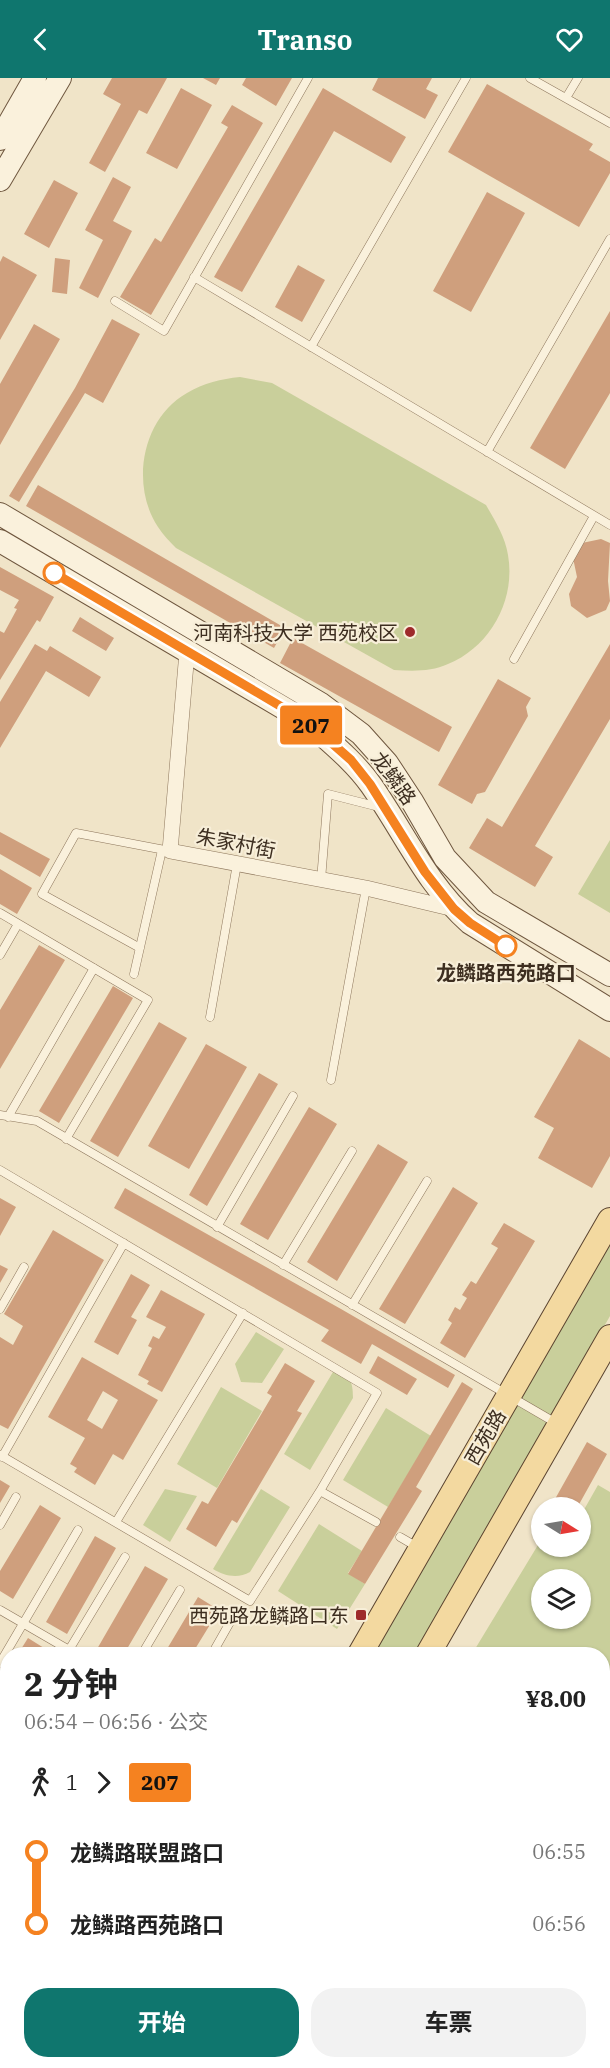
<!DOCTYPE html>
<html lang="zh">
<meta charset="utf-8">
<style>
:root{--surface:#fff;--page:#f2f2f2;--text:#222;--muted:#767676;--accent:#0f766e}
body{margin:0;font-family:"IBM Plex Serif","Noto Sans SC",serif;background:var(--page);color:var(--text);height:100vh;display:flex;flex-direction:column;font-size:22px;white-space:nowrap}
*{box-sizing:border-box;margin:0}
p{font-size:20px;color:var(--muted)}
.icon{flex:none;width:33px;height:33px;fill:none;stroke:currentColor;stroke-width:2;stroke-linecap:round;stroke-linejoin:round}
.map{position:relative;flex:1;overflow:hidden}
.details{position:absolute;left:0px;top:1569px;width:610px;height:422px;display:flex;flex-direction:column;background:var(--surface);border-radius:24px 24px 0 0;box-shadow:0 2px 4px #0004}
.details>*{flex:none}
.badge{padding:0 12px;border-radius:4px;font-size:21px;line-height:39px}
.needle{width:39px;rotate:101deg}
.fabs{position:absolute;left:531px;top:1419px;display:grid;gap:12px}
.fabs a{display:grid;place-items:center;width:60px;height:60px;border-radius:50%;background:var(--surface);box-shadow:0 2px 4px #0004;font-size:30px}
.map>.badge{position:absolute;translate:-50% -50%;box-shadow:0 0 0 3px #fff}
.legs{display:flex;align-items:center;gap:9px;height:66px;padding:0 24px;font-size:20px}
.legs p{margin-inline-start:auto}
.summary{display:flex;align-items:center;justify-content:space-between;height:102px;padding:0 24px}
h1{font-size:33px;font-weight:700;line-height:45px}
.cta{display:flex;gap:12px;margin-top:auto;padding:12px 24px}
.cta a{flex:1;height:69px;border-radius:24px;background:var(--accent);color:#fff;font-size:24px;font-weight:700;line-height:69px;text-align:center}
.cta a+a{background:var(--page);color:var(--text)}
ul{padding:0 24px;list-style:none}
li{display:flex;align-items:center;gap:21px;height:72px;font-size:22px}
li i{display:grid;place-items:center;width:9px;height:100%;margin:0 8px;background:currentColor}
li i::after{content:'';width:15px;height:15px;margin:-8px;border:4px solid;border-radius:50%;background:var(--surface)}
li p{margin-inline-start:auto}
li:first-child i{background:linear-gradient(#0000 50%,currentColor 0)}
li:last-child i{background:linear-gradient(currentColor 50%,#0000 0)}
header{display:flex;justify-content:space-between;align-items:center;height:78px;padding:0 24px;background:var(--accent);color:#fff;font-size:27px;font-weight:700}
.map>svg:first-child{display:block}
</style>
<header><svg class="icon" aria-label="back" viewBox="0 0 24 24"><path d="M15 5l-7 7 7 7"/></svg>Transo<svg class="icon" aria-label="heart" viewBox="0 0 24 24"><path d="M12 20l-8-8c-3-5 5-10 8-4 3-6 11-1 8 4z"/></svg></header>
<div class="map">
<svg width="610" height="1990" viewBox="0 0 610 1990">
<rect width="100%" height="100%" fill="#f0e4c8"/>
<path fill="#c9cf9b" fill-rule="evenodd" d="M240,299L272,305L486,427C495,443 505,458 508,477C516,522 490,569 448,586C431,594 412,593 394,592L176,470C170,464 163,457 158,449C130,407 142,340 187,315C204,305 221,301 240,299Z
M610,762V835L578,816Z
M610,1165V1238L417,1576H369Z
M256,1254L284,1271L262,1305L241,1304L235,1286Z
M333,1294C350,1296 353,1303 353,1320L310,1392L284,1376Z
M221,1309L262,1333L217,1410L177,1386Z
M386,1330L431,1358L388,1429L343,1402Z
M598,1407L610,1414V1990H221L225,1983H603V1576H472L541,1462L542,1468H580L581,1437ZM542,1502H580V1540H542Z
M165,1411L197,1418L170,1464L143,1447Z
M261,1411L290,1429L250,1494C238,1501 224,1498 213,1491Z
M319,1446L362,1473L348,1495L365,1506L337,1551L278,1513Z"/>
<path fill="#cf9f7d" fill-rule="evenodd" d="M112,0H167L147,36L139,32L105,94L89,85L121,26L103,16Z
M203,0H220L216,7Z
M246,0H292L276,28L242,7Z
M378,0H432L426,11L438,17L425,41L372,12Z
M487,6L593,66L589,72L610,84V95L579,149L448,74Z
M181,10L212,27L177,91L146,75Z
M323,10L406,59L391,85L334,53L242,214L214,199Z
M232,27L263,45L151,237L120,219L155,160L161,164L228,49L221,45Z
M113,99L131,109L113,143L132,153L98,220L79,210L103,162L85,152Z
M54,102L78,115L49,170L24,156Z
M487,114L525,135L471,234L433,213Z
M3,178L37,197L0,262V184Z
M55,180L70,182L67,216L52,214Z
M298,187L325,202L302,244L275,229Z
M610,233V315L565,391L530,370Z
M112,241L140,256L103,325L85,315L19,424L9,418L75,310Z
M34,246L60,261L0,367V306Z
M38,407L285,550L274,570L26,428Z
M601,461L610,465L608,503L610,523L606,532L587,540L571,528L569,516L577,499L573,480L582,465Z
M0,489L54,519L40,544L37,542L0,602V553L4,555L17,531L14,530L19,522L0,512Z
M80,539L114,560L106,573L72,553Z
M293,560L452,649L439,674L280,585Z
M35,566L47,573L50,568L101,599L89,619L46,593L0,670V624Z
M610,566V641L535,768L553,779L535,809L469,770L487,740L502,749Z
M498,601L531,620L526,629L528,638L485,714L477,716L472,726L438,707Z
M0,754L50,781L40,799L0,776Z
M0,791L32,810L17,836L0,826Z
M39,867L65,882L0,991V932Z
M113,908L133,920L59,1045L39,1033Z
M159,944L187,960L118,1079L90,1063Z
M579,961L610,980V1078L592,1110L538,1080L554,1050L534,1039Z
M206,966L247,989L189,1091L148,1068Z
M259,995L278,1006L207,1128L189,1117Z
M309,1029L337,1046L268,1162L240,1146Z
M378,1066L408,1084L337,1203L307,1184Z
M453,1109L478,1125L405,1246L379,1231Z
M125,1110L341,1231L455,1297L448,1310L372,1266L361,1286L321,1263L329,1252L114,1130Z
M0,1120L16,1129L0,1158Z
M504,1145L535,1163L465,1280L440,1265L452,1245L448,1242L455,1229L460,1232L467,1220L462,1217L471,1203L476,1206L498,1170L491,1166Z
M53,1152L104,1182L8,1351L0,1347V1259L13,1267L23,1248L4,1236Z
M0,1187L8,1191L0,1205Z
M131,1196L150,1207L131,1239L137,1242L118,1277L94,1264Z
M161,1212L205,1236L162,1314L147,1306L149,1303L138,1297L152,1270L148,1268L153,1258L159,1261L166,1249L146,1239Z
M378,1278L417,1301L407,1317L369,1295Z
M82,1279L158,1322L123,1382L113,1376L95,1407L74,1394L77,1390L70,1386L85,1360L48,1339ZM103,1313L118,1322L102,1351L87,1342Z
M285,1285L315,1303L297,1333L302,1335L237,1445L232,1442L216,1469L186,1451L202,1423L208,1426L272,1318L267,1315Z
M462,1304L473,1311L416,1409L422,1413L365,1506L348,1496Z
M587,1364L607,1376L577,1430H550Z
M0,1402L10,1408L0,1425Z
M40,1427L61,1440L13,1521L0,1513V1493Z
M95,1458L116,1470L67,1556L46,1544Z
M145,1488L168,1501L124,1576H106L97,1571Z
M198,1519L219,1532L192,1576H164Z
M28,1560L52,1575L51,1576H18Z
M8,1594V1649L0,1661V1607Z
M0,1757L8,1761V1811L0,1824Z
M8,1892V1946L0,1958V1905Z
M24,1983H55L51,1990H20Z"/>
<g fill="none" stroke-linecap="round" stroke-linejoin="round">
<g stroke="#8d765c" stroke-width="9">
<path id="lane" d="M530,0L610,45
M566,20L578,0
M194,199L610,447
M115,223L164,253L308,0
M311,269L466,0
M487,374L610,161
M514,581L594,438
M321,802L328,716L379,729
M0,835L148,922L66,1061
M140,870L42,816L76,755L170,773
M0,877L18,846
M134,896L162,772
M210,939L237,786
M331,1002L366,810
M0,1037L37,1043L556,1345
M8,1039L94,890
M0,1092L377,1315L320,1413L250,1523L0,1377
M217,1149L293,1018
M283,1187L352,1073
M352,1227L427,1103
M0,1231L24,1189
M2,1379L124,1165
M320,1413L376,1444
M116,1444L243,1235
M0,1447L16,1419
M400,1459L419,1470
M0,1532L76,1576
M69,1572L125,1479
M142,1576L180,1512
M212,1576L233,1539
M0,1585L78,1452
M0,1746L8,1751
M0,1845L8,1832
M0,1982L8,1969"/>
</g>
<g stroke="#8d765c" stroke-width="16">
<path id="street" d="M187,574L170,773L366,810L454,831
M0,1685L8,1689
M0,1700L8,1704"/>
</g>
<g stroke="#6f573f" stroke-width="24">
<path id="secondary" d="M0,61L35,0
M0,102L60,0
M0,436L321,626L361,656L387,685L412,723L445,780L486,824L610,897
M0,463L309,645C331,665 354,683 371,707C404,754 427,807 470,845L610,932"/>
</g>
<g stroke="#5b4430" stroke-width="26">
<path id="primary" d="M360,1576L610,1142
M428,1576L610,1259
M121,1990L125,1983
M190,1990L194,1983"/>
</g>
<use href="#lane" stroke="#faf1dc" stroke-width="8"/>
<use href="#street" stroke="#faf1dc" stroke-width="15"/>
<use href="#secondary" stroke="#faf1dc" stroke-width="22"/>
<use href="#primary" stroke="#f3d9a0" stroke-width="24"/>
</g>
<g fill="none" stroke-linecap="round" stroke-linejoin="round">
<g stroke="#fff" stroke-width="14">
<path id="line-1" d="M54,495L309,645L351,682L370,706L425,794L454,831L470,845L506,868"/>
</g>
<use href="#line-1" stroke="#f58220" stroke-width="9"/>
</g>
<g fill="#fff" stroke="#f58220" stroke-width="3">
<circle cx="54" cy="495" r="10"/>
<circle cx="506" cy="868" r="10"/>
</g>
<g fill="#9e2a2b" stroke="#f7eed8" stroke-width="2">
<circle cx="410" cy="554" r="6"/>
<rect x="355" y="1531" width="12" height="12" rx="3"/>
</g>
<g text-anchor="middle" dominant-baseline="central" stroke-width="4.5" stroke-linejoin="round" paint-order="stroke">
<g font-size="20" fill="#3d2e20" stroke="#f7eed8" text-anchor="end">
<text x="398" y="554">河南科技大学 西苑校区</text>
<text x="349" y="1537">西苑路龙鳞路口东</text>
</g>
<g font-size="20" fill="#3d2e20" stroke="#f7eed8">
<text transform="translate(394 700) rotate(54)">龙鳞路</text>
<text transform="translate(236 765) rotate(11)">朱家村街</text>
<text transform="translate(485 1359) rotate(-60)">西苑路</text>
</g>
<g font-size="20" font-weight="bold" fill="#3d2e20" stroke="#f7eed8">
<text x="506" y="894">龙鳞路西苑路口</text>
</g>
</g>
</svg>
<div class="fabs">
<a><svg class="needle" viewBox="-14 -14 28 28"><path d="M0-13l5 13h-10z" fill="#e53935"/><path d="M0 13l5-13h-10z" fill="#767676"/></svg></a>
<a><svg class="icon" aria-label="layers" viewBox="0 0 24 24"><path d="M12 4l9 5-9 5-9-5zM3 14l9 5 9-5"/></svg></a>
</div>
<b class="badge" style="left:311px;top:647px;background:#f58220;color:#111">207</b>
<section class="details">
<div class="summary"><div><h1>2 分钟</h1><p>06:54 – 06:56 · 公交</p></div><b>¥8.00</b></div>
<div class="legs"><svg class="icon" aria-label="walk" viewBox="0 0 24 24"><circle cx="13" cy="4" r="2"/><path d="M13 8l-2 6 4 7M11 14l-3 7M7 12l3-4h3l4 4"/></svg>1<svg class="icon" aria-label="forward" viewBox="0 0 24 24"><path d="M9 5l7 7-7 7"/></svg><b class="badge" style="background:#f58220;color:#111">207</b></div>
<ul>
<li><i style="color:#f58220"></i><b>龙鳞路联盟路口</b><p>06:55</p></li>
<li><i style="color:#f58220"></i><b>龙鳞路西苑路口</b><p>06:56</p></li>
</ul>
<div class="cta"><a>开始</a><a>车票</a></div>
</section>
</div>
